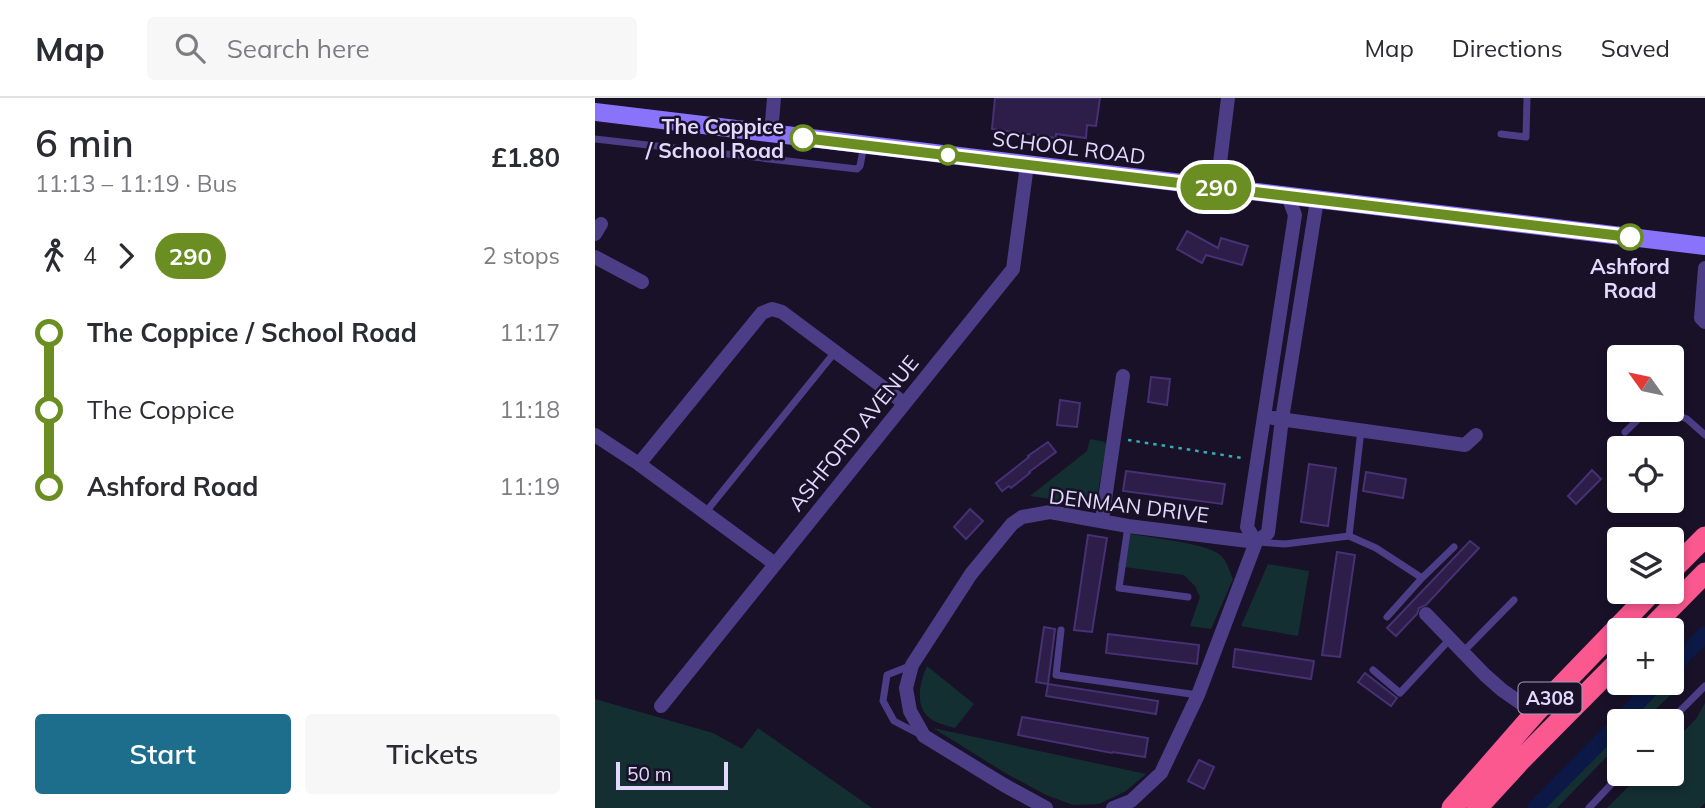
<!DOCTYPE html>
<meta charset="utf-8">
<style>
:root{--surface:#fff;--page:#f7f7f7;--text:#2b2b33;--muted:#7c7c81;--line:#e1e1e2;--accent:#1d6e8c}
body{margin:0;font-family:Mulish,sans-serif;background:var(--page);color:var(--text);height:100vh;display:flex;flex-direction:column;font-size:26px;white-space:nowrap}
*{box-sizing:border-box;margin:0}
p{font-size:23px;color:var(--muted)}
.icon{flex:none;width:38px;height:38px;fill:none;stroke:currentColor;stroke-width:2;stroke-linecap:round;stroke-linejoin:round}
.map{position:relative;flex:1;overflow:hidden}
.drawer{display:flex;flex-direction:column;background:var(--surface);width:595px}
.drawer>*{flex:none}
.badge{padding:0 14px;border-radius:23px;font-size:24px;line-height:46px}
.needle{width:46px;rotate:303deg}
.tools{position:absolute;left:1012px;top:247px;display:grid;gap:14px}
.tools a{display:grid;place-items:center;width:77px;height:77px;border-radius:7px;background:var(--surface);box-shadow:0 4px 10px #0003;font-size:35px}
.scale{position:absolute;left:21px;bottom:18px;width:112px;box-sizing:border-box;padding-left:7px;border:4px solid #e3d9fe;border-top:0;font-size:19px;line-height:24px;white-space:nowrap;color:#e3d9fe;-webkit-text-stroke:5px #181128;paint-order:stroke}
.map>.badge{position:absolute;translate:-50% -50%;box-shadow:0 0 0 4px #fff}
.legs{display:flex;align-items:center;gap:10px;height:77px;padding:0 35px;font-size:23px}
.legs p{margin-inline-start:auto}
.summary{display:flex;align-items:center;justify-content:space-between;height:119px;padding:0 35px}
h1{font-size:38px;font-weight:600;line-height:52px}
.action{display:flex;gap:14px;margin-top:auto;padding:14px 35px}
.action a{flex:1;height:80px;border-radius:7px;background:var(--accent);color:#fff;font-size:28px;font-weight:600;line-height:80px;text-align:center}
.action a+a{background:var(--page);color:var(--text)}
ul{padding:0 35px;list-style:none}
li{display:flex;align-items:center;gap:24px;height:77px;font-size:26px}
li i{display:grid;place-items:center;width:10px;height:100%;margin:0 9px;background:currentColor}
li i::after{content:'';width:18px;height:18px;margin:-9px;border:5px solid;border-radius:50%;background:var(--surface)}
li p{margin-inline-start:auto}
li:first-child i{background:linear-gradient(#0000 50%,currentColor 0)}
li:last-child i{background:linear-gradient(currentColor 50%,#0000 0)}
header{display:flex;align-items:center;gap:42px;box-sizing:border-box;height:98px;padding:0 35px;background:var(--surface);border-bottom:2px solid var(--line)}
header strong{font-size:33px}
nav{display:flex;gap:38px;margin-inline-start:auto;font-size:24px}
.search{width:490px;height:63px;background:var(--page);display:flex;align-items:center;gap:18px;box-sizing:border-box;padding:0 24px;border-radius:7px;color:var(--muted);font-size:26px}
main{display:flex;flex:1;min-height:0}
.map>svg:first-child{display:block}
</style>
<header>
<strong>Map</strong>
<div class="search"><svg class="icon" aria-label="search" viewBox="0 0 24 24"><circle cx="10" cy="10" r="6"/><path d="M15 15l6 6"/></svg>Search here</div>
<nav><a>Map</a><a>Directions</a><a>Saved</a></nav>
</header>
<main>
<section class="drawer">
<div class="summary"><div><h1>6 min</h1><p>11:13 – 11:19 · Bus</p></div><b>£1.80</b></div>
<div class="legs"><svg class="icon" aria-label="walk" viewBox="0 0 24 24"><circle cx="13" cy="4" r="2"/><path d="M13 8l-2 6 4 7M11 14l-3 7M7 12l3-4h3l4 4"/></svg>4<svg class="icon" aria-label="forward" viewBox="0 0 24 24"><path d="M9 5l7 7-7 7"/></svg><b class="badge" style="background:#6b8e23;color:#fff">290</b><p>2 stops</p></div>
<ul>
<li><i style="color:#6b8e23"></i><b>The Coppice / School Road</b><p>11:17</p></li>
<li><i style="color:#6b8e23"></i><span>The Coppice</span><p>11:18</p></li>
<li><i style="color:#6b8e23"></i><b>Ashford Road</b><p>11:19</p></li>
</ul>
<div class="action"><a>Start</a><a>Tickets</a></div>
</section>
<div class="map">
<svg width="1110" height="710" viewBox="0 0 1110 710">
<rect width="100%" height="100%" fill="#181128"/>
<path fill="#142f32" d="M495,341L510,344L511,348L503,394L498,401L491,406L435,398L492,353Z
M535,436C554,439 612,446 624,456C632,462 634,473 638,481L616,531L595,528L605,499L600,488L589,477L522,468Z
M673,466L714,473L703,538L646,528Z
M332,568L379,606L360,630C350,627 335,624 329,614C321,601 326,581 332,568Z
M1070,585H1074L1081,592L1048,623H1034Z
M0,601L118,635L147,651L163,630L277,710H0Z
M1110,605V705L1105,710H1012L1046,676H1076V646L1101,621Z
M338,630L551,676L531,693L504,706L478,707L451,697L412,676Z
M1024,632V646L962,710H948Z"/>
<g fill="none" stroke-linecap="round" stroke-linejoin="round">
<path stroke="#0c1946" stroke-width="16" d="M1076,571L1110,536
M1025,623L1063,584
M940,710L1024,625"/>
</g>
<path fill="#2c1e49" stroke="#473074" stroke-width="2" d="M400,0H505L501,28L492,27L491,40L461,36V40L397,31Z
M592,133L623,150L626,140L653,148L647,167L611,157L607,165L582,151Z
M556,279L575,281L572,307L553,304Z
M465,302L485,305L482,329L462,327Z
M453,344L461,354L434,374L435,375L416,390L414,388L407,393L401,385L434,359L433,358Z
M714,366L741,370L733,428L706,424Z
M997,372L1006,381L981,406L973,398Z
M531,373L630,386L627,406L528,393Z
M771,374L811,381L808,400L768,393Z
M375,411L388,423L371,441L359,429Z
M493,437L512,440L497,534L479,532Z
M875,443L884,450L831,507L824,510L822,516L801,538L792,530Z
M742,454L760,457L745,559L727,557Z
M449,529L460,531L453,586L441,584Z
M513,536L604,547L602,566L511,555Z
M640,551L719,563L716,581L638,569Z
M770,575L802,600L796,608L763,584Z
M453,586L563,603L561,616L451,598Z
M427,619L553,640L550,659L518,654L517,655L423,637Z
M604,662L619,669L609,691L593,683Z"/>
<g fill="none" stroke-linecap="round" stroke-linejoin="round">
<path stroke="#34adb8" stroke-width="2.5" stroke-dasharray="3.5 5" stroke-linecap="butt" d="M533,342L647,360"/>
<path stroke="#4b3d86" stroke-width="7" d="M906,36L931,39L932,0
M0,41L262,71L265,68L269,47
M1070,312L1092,321L1110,337
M1030,334L1053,312
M110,415L240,254
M533,428L524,490L593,499
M754,438L766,332
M662,444L690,446L754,438L781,450L827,480L792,519
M827,480L859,449
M466,532L461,577L603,597
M868,554L919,502
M317,567L292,577L288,603L299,623L324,636
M778,572L805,595L855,541
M1075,623L1110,588
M994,710L1026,676"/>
<path stroke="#4b3d86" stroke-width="14" d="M176,36L179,0
M622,89L633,0
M0,136L6,126
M0,159L47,184
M1110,170L1106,220L1110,224
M678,320L870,347L881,337
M0,337L44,366L180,466
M44,366L167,215L177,211L187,214L309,305
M507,422L528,278
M661,444L652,429L700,117L693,98
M831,516L890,577L907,592L940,615
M66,608L418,171L432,67
M451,710L409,687L329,638L315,613L311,590L317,567L376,476L417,426L427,419L455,414L533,428L661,444
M518,710L536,703L566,675L603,597L661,444L673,435L687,321L722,102"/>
<path stroke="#8a73fb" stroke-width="18" d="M0,14L1110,148"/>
<path stroke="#fa588f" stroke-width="21" d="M1076,473L1110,439
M1054,532L1110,475
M857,710L940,615L1057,494
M882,710L927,661L1024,563"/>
</g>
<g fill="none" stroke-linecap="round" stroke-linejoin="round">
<g stroke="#fff" stroke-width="16">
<path id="line-1" d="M208,40L1035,139"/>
</g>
<use href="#line-1" stroke="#6b8e23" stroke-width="10"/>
</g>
<g fill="#fff" stroke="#6b8e23" stroke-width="3.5">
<circle cx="208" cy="40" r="12"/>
<circle cx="353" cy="57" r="9"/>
<circle cx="1035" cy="139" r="12"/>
</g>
<g text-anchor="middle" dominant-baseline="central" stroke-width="5" stroke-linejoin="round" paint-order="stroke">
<rect fill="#181128" stroke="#a69dbe" stroke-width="2" x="923.5" y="584.5" width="63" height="31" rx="5"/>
<g font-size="19" font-weight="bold" fill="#e3d9fe">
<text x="955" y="600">A308</text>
</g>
<g font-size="21" font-weight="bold" fill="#e3d9fe" stroke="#181128" text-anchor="end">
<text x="189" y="28">The Coppice<tspan x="189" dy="24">/ School Road</tspan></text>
<text x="1035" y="168" text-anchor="middle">Ashford<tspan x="1035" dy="24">Road</tspan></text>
</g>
<g font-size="21" fill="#e3d9fe" stroke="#181128">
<text transform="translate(474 49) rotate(7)">SCHOOL ROAD</text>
<text transform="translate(258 335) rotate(-51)">ASHFORD AVENUE</text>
<text transform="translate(534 407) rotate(7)">DENMAN DRIVE</text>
</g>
</g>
</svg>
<div class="tools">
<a><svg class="needle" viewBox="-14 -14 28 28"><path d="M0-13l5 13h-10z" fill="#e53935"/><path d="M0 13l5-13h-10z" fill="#7c7c81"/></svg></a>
<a><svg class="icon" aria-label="locate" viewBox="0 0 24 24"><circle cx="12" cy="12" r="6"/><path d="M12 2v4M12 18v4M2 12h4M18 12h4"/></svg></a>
<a><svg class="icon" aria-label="layers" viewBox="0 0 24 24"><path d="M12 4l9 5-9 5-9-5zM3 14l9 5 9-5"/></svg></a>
<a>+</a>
<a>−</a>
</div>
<div class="scale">50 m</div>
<b class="badge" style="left:621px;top:89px;background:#6b8e23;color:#fff">290</b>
</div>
</main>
